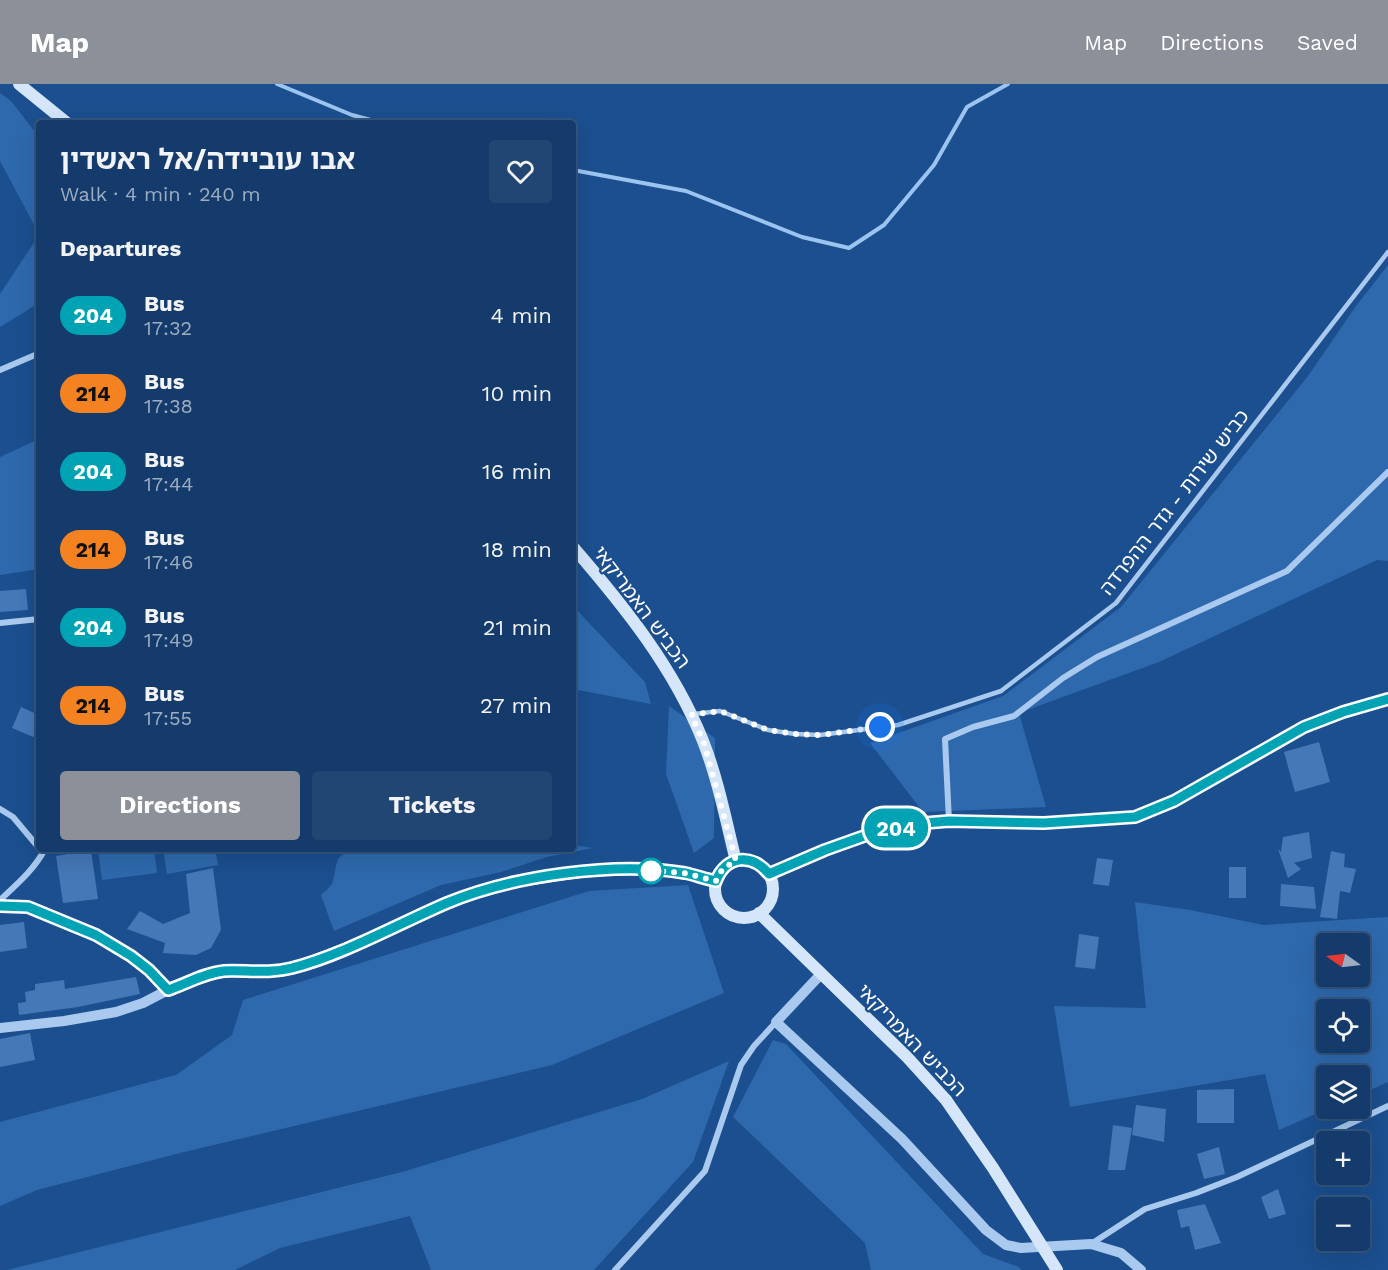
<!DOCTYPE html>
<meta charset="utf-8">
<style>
:root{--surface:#143b6b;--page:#214673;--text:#f1f3f6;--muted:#9dadc1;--line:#33557e;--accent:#8c9099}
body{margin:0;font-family:"Work Sans","Noto Sans Hebrew",sans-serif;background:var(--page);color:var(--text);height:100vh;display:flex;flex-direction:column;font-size:22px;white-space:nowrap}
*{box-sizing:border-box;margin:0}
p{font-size:20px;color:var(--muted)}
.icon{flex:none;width:33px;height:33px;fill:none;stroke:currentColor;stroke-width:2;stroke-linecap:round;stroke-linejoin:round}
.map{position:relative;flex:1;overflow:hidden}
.panel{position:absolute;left:36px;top:36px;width:540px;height:732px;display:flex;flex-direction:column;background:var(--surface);border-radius:6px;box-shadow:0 6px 24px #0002,0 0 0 2px var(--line)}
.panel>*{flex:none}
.badge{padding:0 12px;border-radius:20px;font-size:21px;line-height:39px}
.needle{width:39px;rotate:284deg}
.controls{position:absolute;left:1316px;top:849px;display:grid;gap:12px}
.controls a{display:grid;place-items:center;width:54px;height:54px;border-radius:6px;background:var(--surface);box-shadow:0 6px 24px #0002,0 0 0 2px var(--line);font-size:30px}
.you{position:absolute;width:30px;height:30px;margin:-15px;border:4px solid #fff;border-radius:50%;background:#1a73e8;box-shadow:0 0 0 9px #1a73e833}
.map>.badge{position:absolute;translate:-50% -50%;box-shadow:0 0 0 3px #fff}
h2{padding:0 24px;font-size:22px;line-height:54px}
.round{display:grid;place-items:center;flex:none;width:63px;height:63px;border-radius:6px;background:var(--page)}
.overview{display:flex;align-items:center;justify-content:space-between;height:102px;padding:0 24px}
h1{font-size:28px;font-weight:700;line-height:45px}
.action{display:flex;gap:12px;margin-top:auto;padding:12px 24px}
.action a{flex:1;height:69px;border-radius:6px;background:var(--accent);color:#fff;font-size:24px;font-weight:700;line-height:69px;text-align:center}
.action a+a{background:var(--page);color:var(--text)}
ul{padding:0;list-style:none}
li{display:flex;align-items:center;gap:18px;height:78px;padding:0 24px}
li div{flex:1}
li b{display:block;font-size:22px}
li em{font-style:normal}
li .badge{min-width:66px;font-weight:700;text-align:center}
header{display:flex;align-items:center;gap:36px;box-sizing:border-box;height:84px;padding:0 30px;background:var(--accent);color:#fff}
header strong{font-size:28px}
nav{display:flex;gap:33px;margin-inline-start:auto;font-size:21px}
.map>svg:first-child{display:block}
</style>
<header>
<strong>Map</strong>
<nav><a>Map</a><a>Directions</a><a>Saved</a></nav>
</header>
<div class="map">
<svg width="1388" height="1186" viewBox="0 0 1388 1186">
<rect width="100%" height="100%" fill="#1b4f8f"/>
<path fill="#2e69ad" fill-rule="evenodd" d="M0,9L11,17L39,53V150L0,77Z
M39,151V219L0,243V210Z
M1388,181V477L1377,476L1159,578L1019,629L1046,723L923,728L870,659L1003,612L1121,523L1308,292L1356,222Z
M39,355V485L0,491V373Z
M573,522L645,598L651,620L573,605Z
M669,622L715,654L714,754L694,769L666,690Z
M573,761L593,764L547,773L501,788L441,801L334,847L321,811C325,807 332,802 333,797C339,776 332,774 355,765H573Z
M98,765H154L157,789L102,796Z
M163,765H215L218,781L167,790Z
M688,801L724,909L552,981L180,1069L37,1106L0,1122V1038L176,991L232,951L243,916L589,807Z
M1135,818L1190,826L1264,841L1388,833V998L1359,1011V992H1326L1327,1025L1279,1046L1265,990L1070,1023L1054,922L1146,924ZM1326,860H1359V892H1326ZM1326,926H1359V958H1326Z
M773,956L786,960L983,1170L1019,1183L1021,1186H871L865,1159L733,1033Z
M729,977L693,1078L594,1186H431L410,1132L280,1164L235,1186H7L402,1088L642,1015Z"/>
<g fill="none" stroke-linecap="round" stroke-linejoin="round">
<path stroke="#9cc4f0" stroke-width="4" d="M277,0L352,31L382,39
M573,86L686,107L802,153L849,164L884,141L934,81L967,23L1008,0"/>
</g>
<path fill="#4478b7" d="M26,505L28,526L0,528V507Z
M21,623L39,631V640L33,653L12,644Z
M1319,658L1330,698L1295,708L1284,668Z
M1309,748L1312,774L1294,779L1301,785L1288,794L1278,765L1281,768L1283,753Z
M91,766L98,815L63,819L56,772Z
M1331,767L1345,770L1344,783L1356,785L1350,809L1340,807L1337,835L1320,833Z
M1097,774L1113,776L1109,802L1093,800Z
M1229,783H1246V814H1229Z
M213,784L221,846L211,864L196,871L163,869L165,859L127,845L140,827L163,840L190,829L186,790Z
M1281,800L1314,803L1316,825L1280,822Z
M24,838L27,864L0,868V841Z
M1079,850L1099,853L1095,885L1075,883Z
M136,893L140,910L78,923L19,931L18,919L26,918L25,908L35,906V900L64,896L65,905Z
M30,949L35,976L0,983V955Z
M1234,1005V1039H1197V1006Z
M1136,1021L1166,1025L1164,1058L1132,1051Z
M1113,1041L1132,1044L1125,1086H1108Z
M1219,1063L1225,1090L1204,1095L1197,1070Z
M1278,1105L1286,1130L1269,1135L1261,1113Z
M1205,1120L1221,1159L1195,1166L1189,1142L1181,1144L1177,1126Z"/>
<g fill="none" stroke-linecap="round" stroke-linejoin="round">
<path stroke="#a9c9ee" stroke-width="4.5" d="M694,630L720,627L768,646L795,650L820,651L898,641L1001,607L1116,519L1388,168"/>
<path stroke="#a9c9ee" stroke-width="6" d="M0,286L35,271
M0,539L39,535
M0,725L13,733L39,764
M949,737L945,655L973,643L1014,632L1063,594L1097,573L1287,487L1388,388
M0,816C16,801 34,786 45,765
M0,822L28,823L96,851L131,872L149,886L168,906
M1091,1160L1145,1125L1196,1109L1237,1093L1388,1022
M615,1186L705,1087L741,981L754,962L776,938"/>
<path stroke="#a9c9ee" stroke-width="10" d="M769,791L825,766L881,746L925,739L949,737L1044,739L1135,733L1174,717L1304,643L1343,628L1388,615
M821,890L776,938L902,1055L986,1146L1006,1161L1021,1164L1091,1160L1121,1169L1141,1186
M0,944L64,937L116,928L143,919L168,906L209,890L224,887L276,888L292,884L363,857L449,818L500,801L593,787L641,786L684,789L715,797"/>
<path stroke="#d6e6fa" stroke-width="12" d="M19,0L67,39
M573,463C624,522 674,584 703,657C718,695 726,737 736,777
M715 805a29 29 0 1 1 58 0a29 29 0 1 1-58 0Z
M759,829L907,973L946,1016"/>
<path stroke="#d6e6fa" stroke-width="12" d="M946,1016L993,1084L1057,1186"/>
</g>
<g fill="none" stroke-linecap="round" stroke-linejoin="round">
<g stroke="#fff" stroke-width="14">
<path id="line" d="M0,822L28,823L96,851L131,872L149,886L168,906C186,900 204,889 224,887C246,886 269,890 292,884C343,871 398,840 447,819C512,792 615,777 685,789C695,791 705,795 716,797C726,771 752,769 769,790L825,766L881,746L925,739L949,737L1044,739L1135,733L1174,717L1304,643L1343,628L1388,615"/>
</g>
<use href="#line" stroke="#00a3b4" stroke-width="9"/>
<path stroke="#fff" stroke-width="6" stroke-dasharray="0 10.8" d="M651,787L641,786L684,789L716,797L723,784L736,777L704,659L691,631L720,627L768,646L795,650L820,651L880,643"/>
</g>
<circle fill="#fff" stroke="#00a3b4" stroke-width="3" cx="651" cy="787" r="12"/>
<g text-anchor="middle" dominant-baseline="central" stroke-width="4.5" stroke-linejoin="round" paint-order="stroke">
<g font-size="20" fill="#fff" stroke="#1b4f8f">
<text transform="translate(1174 418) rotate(-52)">כביש שירות - גדר ההפרדה</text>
<text transform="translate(642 523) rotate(53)">הכביש האמריקאי</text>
<text transform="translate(912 956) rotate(46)">הכביש האמריקאי</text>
</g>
</g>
</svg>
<div class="controls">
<a><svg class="needle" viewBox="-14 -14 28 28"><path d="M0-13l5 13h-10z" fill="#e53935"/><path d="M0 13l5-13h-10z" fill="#9dadc1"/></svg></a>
<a><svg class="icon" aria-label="locate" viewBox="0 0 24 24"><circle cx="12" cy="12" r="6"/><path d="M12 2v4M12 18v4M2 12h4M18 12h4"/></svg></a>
<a><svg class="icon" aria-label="layers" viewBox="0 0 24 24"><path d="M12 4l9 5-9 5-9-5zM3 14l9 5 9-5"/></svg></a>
<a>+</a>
<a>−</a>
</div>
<div class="you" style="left:880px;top:643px"></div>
<b class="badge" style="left:896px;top:744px;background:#00a3b4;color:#fff">204</b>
<section class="panel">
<div class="overview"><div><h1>אבו עוביידה/אל ראשדין</h1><p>Walk · 4 min · 240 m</p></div><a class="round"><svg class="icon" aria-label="heart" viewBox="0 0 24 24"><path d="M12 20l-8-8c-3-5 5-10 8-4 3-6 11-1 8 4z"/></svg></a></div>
<h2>Departures</h2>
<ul>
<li><span class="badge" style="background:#00a3b4;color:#fff">204</span><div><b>Bus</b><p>17:32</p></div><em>4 min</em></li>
<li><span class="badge" style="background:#f58220;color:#111">214</span><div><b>Bus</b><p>17:38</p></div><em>10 min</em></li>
<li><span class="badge" style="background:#00a3b4;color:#fff">204</span><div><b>Bus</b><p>17:44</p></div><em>16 min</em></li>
<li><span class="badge" style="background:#f58220;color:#111">214</span><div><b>Bus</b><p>17:46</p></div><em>18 min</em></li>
<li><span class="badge" style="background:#00a3b4;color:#fff">204</span><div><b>Bus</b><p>17:49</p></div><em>21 min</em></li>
<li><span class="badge" style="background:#f58220;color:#111">214</span><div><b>Bus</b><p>17:55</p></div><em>27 min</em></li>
</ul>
<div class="action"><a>Directions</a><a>Tickets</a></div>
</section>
</div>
